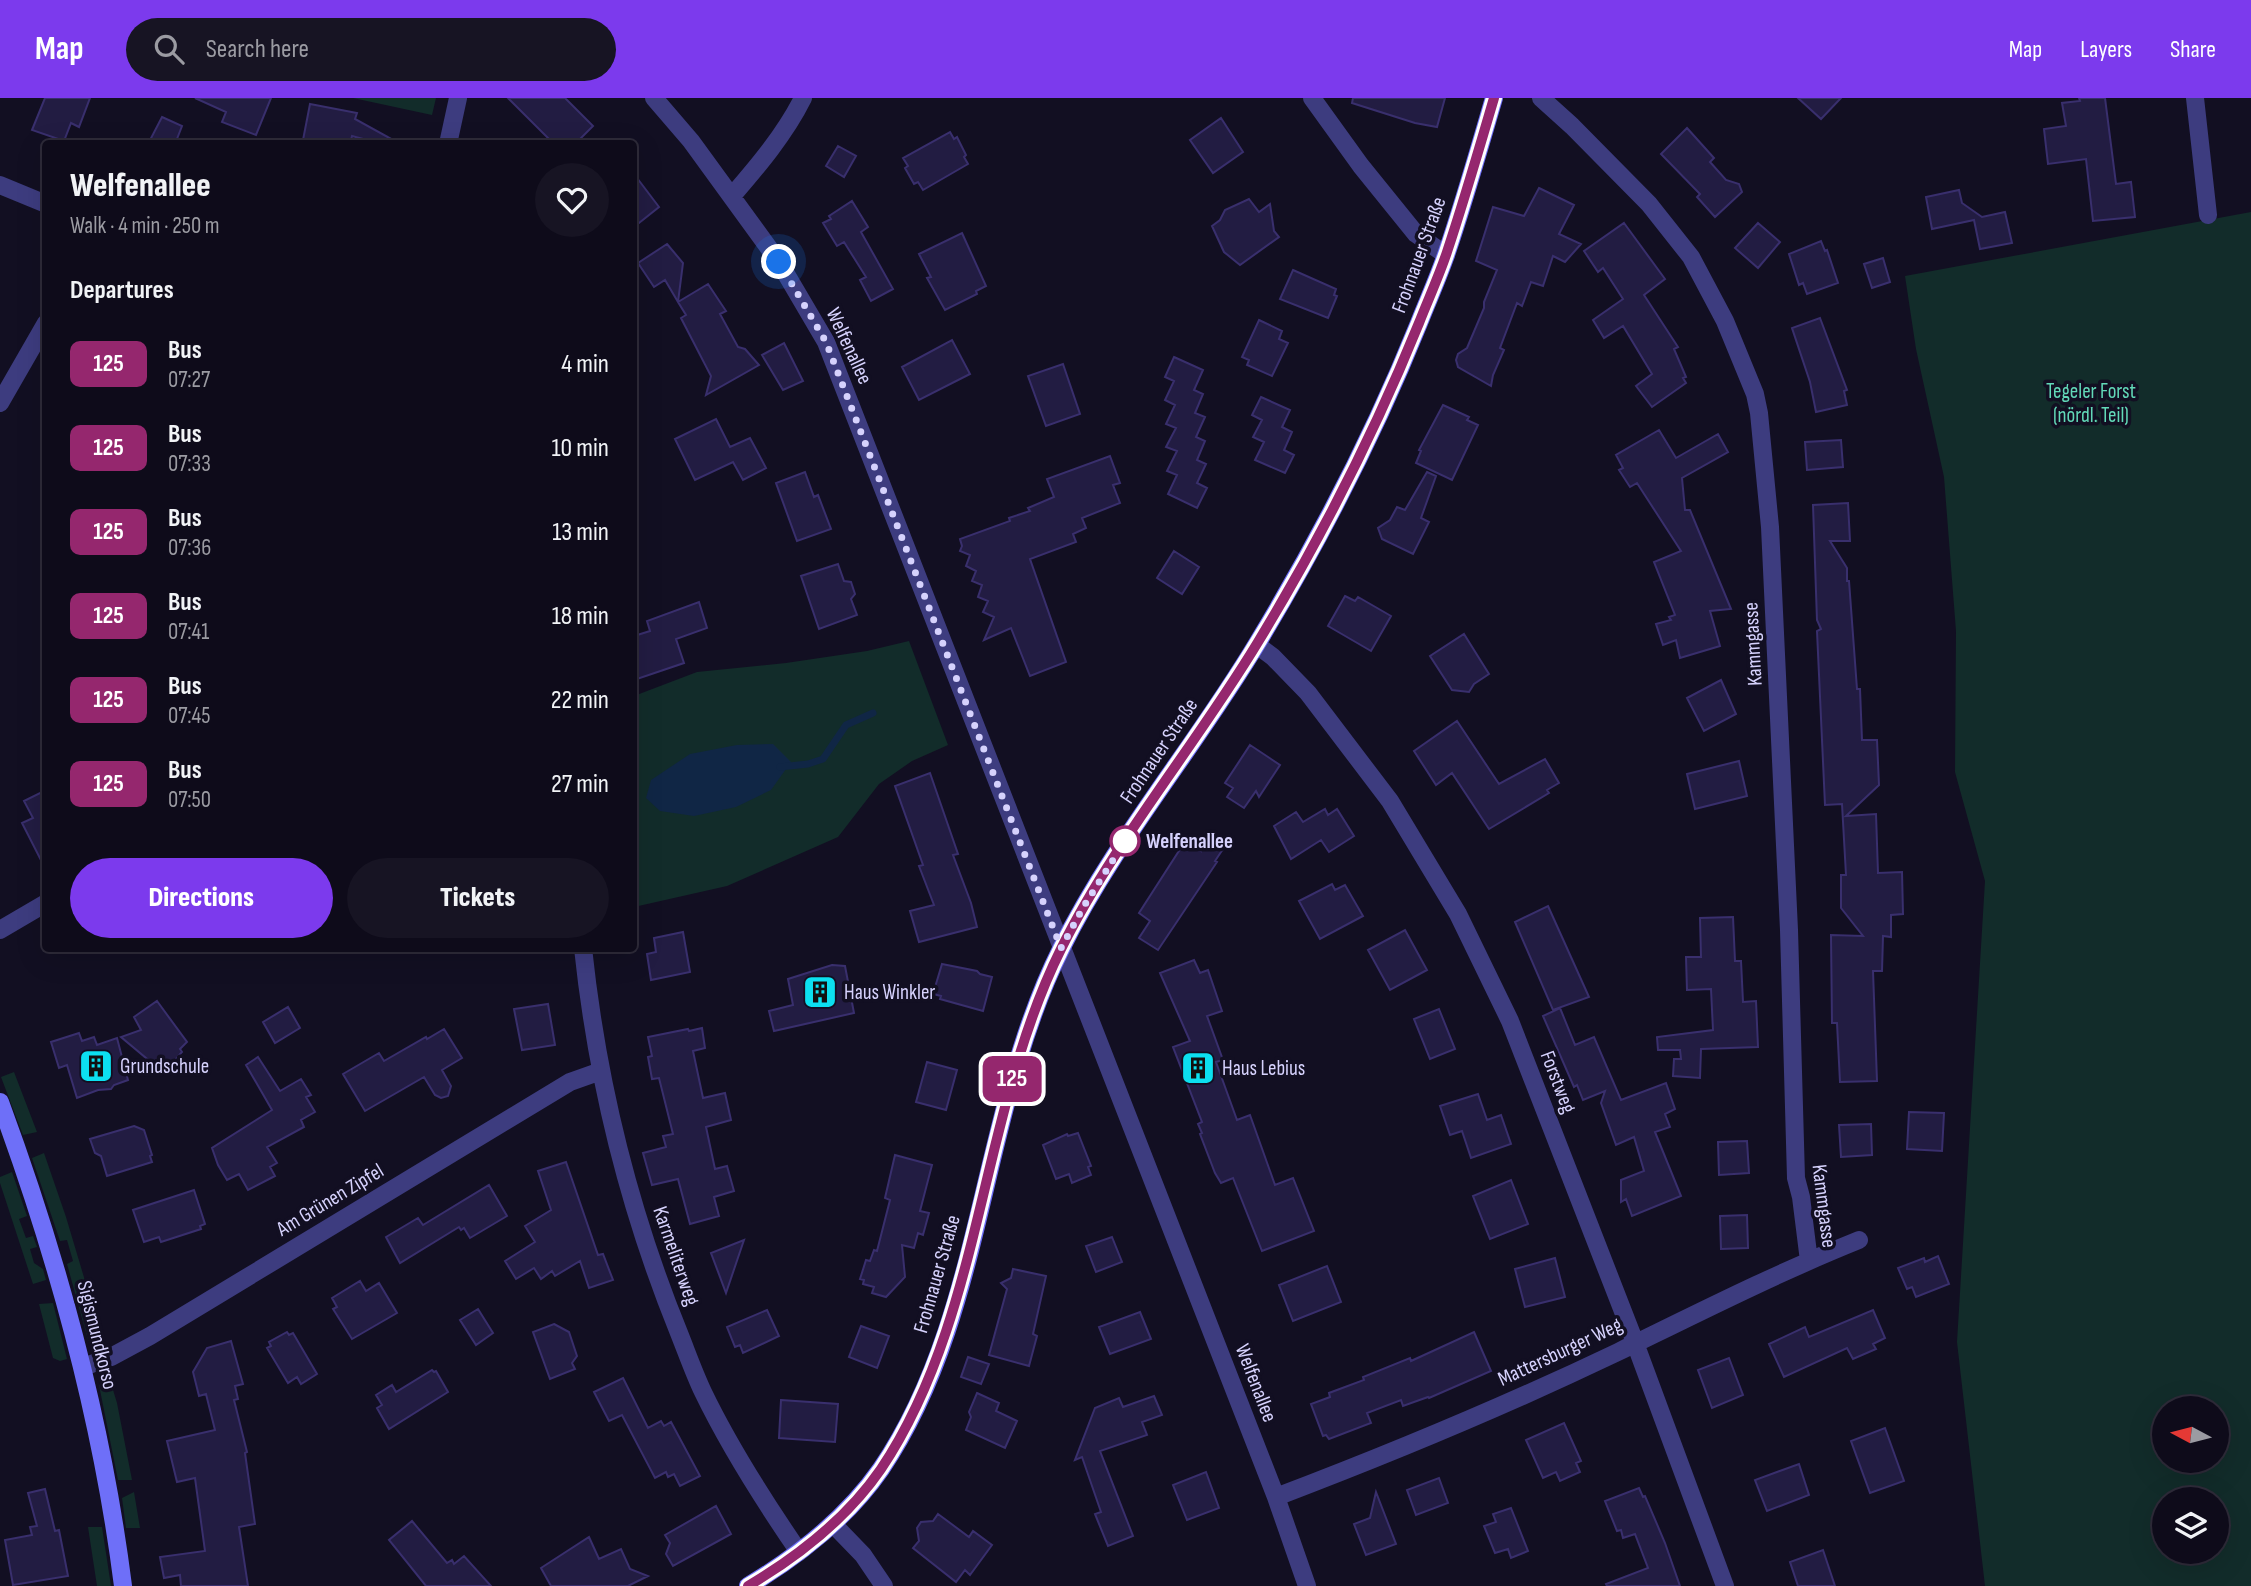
<!DOCTYPE html>
<meta charset="utf-8">
<style>
:root{--surface:#0e0b1a;--page:#171423;--text:#f1f3f6;--muted:#9b9ba2;--line:#2e2b39;--accent:#7c3aed}
body{margin:0;font-family:"Sofia Sans Condensed",sans-serif;background:var(--page);color:var(--text);height:100vh;display:flex;flex-direction:column;font-size:26px;white-space:nowrap}
*{box-sizing:border-box;margin:0}
p{font-size:23px;color:var(--muted)}
.icon{flex:none;width:38px;height:38px;fill:none;stroke:currentColor;stroke-width:2;stroke-linecap:round;stroke-linejoin:round}
.map{position:relative;flex:1;overflow:hidden}
.details{position:absolute;left:42px;top:42px;width:595px;height:812px;display:flex;flex-direction:column;background:var(--surface);border-radius:7px;box-shadow:0 7px 28px #0002,0 0 0 2px var(--line)}
.details>*{flex:none}
.badge{padding:0 14px;border-radius:10px;font-size:24px;line-height:46px}
.needle{width:46px;rotate:277deg}
.fabs{position:absolute;left:2152px;top:1298px;display:grid;gap:14px}
.fabs a{display:grid;place-items:center;width:77px;height:77px;border-radius:50%;background:var(--surface);box-shadow:0 7px 28px #0002,0 0 0 2px var(--line);font-size:35px}
.you{position:absolute;width:35px;height:35px;margin:-18px;border:5px solid #fff;border-radius:50%;background:#1a73e8;box-shadow:0 0 0 10px #1a73e833}
.map>.badge{position:absolute;translate:-50% -50%;box-shadow:0 0 0 4px #fff}
h2{padding:0 28px;font-size:26px;line-height:63px}
.round{display:grid;place-items:center;flex:none;width:74px;height:74px;border-radius:37px;background:var(--page)}
.overview{display:flex;align-items:center;justify-content:space-between;height:119px;padding:0 28px}
h1{font-size:33px;font-weight:800;line-height:52px}
.action{display:flex;gap:14px;margin-top:auto;padding:14px 28px}
.action a{flex:1;height:80px;border-radius:42px;background:var(--accent);color:#fff;font-size:28px;font-weight:800;line-height:80px;text-align:center}
.action a+a{background:var(--page);color:var(--text)}
ul{padding:0;list-style:none}
li{display:flex;align-items:center;gap:21px;height:84px;padding:0 28px}
li div{flex:1}
li b{display:block;font-size:26px}
li em{font-style:normal}
li .badge{min-width:77px;font-weight:700;text-align:center}
header{display:flex;align-items:center;gap:42px;box-sizing:border-box;height:98px;padding:0 35px;background:var(--accent);color:#fff}
header strong{font-size:33px}
nav{display:flex;gap:38px;margin-inline-start:auto;font-size:24px}
.search{width:490px;height:63px;background:var(--page);display:flex;align-items:center;gap:18px;box-sizing:border-box;padding:0 24px;border-radius:38px;color:var(--muted);font-size:26px}
.map>svg:first-child{display:block}
</style>
<header>
<strong>Map</strong>
<div class="search"><svg class="icon" aria-label="search" viewBox="0 0 24 24"><circle cx="10" cy="10" r="6"/><path d="M15 15l6 6"/></svg>Search here</div>
<nav><a>Map</a><a>Layers</a><a>Share</a></nav>
</header>
<div class="map">
<svg width="2251" height="1488" viewBox="0 0 2251 1488">
<rect width="100%" height="100%" fill="#120f22"/>
<path fill="#122c2a" fill-rule="evenodd" d="M353,0H436L432,17Z
M2251,114V1488H1985L1957,1244L1985,783L1955,674L1956,533L1944,379L1916,251L1905,178ZM2165,1311H2217V1363H2165ZM2165,1402H2217V1454H2165Z
M909,543L948,647L912,663L879,686L838,739L727,788L634,809V598L697,574L786,565L867,553Z
M14,974L37,1034L23,1037L1,979Z
M44,1055L66,1119L97,1223L100,1243L90,1245L88,1242L67,1166L73,1163L67,1142L60,1143L32,1060Z
M12,1074L27,1118L19,1121L26,1140L33,1138L37,1149L30,1151L34,1165L43,1171L46,1182L33,1186L0,1085V1079Z
M53,1205L67,1261L60,1263L53,1260L39,1206Z
M110,1282L117,1305L132,1382H118L99,1287Z
M134,1394L140,1430H126L122,1400Z
M88,1429H102L111,1488H97Z"/>
<path fill="#102645" d="M773,646L791,664L771,692L736,709L694,718L660,713L646,700L651,682L690,656L737,647Z"/>
<g fill="none" stroke-linecap="round" stroke-linejoin="round">
<path stroke="#102645" stroke-width="7" d="M780,669L808,666L823,661L846,627L873,615"/>
</g>
<path fill="#221c42" stroke="#392f6d" stroke-width="2" d="M45,0H90L79,29L71,25L64,43L32,32Z
M195,0H271L256,37L222,24L226,14Z
M508,0H565L593,28L575,46H554Z
M1353,0H1445L1437,29L1415,25L1352,5Z
M1798,0H1841L1821,21Z
M2079,0H2105L2116,86L2131,84L2135,119L2093,123L2086,61L2048,66L2044,31L2066,28L2062,5L2080,3Z
M310,6L357,15L355,21L395,43L394,46H382L352,38L350,46H318L303,42Z
M162,19L182,28L175,46H148Z
M1221,20L1243,54L1213,75L1190,42Z
M1687,30L1714,60L1710,64L1726,82L1739,86L1742,94L1715,119L1697,99L1700,96L1661,56Z
M950,34L954,41L957,39L966,57L964,59L968,66L923,92L918,84L914,86L905,70L908,68L903,60Z
M838,48L856,58L844,79L826,68Z
M634,76L659,109L634,129Z
M1539,90L1574,107L1559,136L1581,146L1565,164L1553,158L1543,188L1531,184L1522,208L1517,205L1500,250L1504,252L1493,277L1491,288L1458,269L1456,262L1458,256L1467,250L1484,210V204L1497,172L1476,163L1493,109L1524,118Z
M1959,92L1962,105L1982,119L2005,114L2012,145L1980,151L1974,122L1932,131L1926,99Z
M1249,101L1259,114L1270,106L1274,133L1279,139L1240,167L1224,154L1212,128L1220,122L1225,112Z
M852,103L868,129L861,134L893,191L871,203L860,182L866,179L844,144L837,148L823,125L831,121L829,118Z
M1624,125L1665,181L1644,197L1678,249L1674,251L1686,279L1683,280L1686,285L1652,309L1636,288L1652,276L1623,228L1604,240L1593,222L1623,201L1603,170L1598,174L1584,153Z
M1758,125L1780,144L1758,170L1735,150Z
M962,135L986,188L976,193L977,196L945,212L927,180L931,179L919,156Z
M1821,143L1825,153L1827,152L1838,185L1807,196L1803,185L1799,187L1789,156Z
M667,146L683,165L678,204L665,182L654,189L638,165Z
M1883,160L1890,184L1872,190L1864,166Z
M1293,172L1336,191L1334,197L1337,198L1328,220L1280,201Z
M708,186L726,213L720,216L738,249L745,251L759,267L706,297L711,278L681,220L686,217L678,204Z
M1820,220L1847,292L1844,293L1847,307L1816,314L1810,284L1792,230Z
M1259,222L1282,233L1279,241L1288,245L1272,278L1247,267L1249,262L1242,259Z
M952,242L970,276L919,302L902,269Z
M784,245L803,283L783,292L762,257Z
M1174,259L1203,272L1194,292L1203,296L1195,315L1205,319L1196,339L1205,343L1197,362L1206,366L1197,385L1207,390L1197,410L1168,396L1177,377L1167,373L1177,353L1166,349L1176,330L1166,326L1175,307L1165,302L1174,283L1165,279Z
M1063,266L1080,316L1046,328L1028,278Z
M1261,299L1290,312L1282,329L1292,334L1284,352L1294,357L1285,375L1255,362L1264,344L1253,339L1262,322L1252,317Z
M1443,307L1469,319L1467,322L1478,327L1452,382L1416,365L1421,353L1419,352Z
M716,321L730,349L750,340L766,370L743,382L733,364L695,382L675,341Z
M1659,332L1676,360L1718,336L1728,354L1682,380L1685,412H1690L1731,511L1710,513L1720,548L1680,560L1676,542L1663,547L1656,526L1671,522L1669,519L1675,517L1654,464L1681,453L1637,385L1630,389L1619,372L1623,370L1616,357Z
M1841,342L1843,369L1807,372L1805,344Z
M1110,358L1120,385L1113,387L1120,405L1082,420L1086,430L1073,436L1076,444L1030,461L1066,564L1030,578L1011,530L984,542L994,519L983,514L988,503L978,499L982,487L972,483L976,473L966,468L970,457L960,453L962,448L960,441L1010,423L1009,420L1030,413L1028,410L1054,399L1047,381Z
M805,374L814,399L818,397L831,431L797,443L776,385Z
M1427,374L1436,378L1421,420L1429,424L1413,456L1382,441L1378,430L1390,422L1397,409L1405,412Z
M1848,405L1850,443H1830L1847,470V483H1849L1857,591H1860L1862,642H1877L1879,687L1846,718L1876,716L1878,775L1902,774L1903,816L1891,817V839L1883,838L1882,873H1873L1877,983L1840,984L1837,925H1832L1831,837L1863,838L1841,810V777H1846L1842,706L1825,707L1817,533L1821,531L1817,522L1813,407Z
M1174,453L1199,469L1182,496L1157,480Z
M838,466L844,483L851,484L855,496L851,501L857,517L819,531L801,478Z
M1345,498L1355,503L1358,499L1391,518L1371,553L1328,528Z
M699,504L707,530L676,541L684,565L637,581L634,570V538L650,533L647,523Z
M1464,536L1489,576L1474,586L1469,594L1452,592L1430,558Z
M1721,582L1736,616L1704,633L1687,600Z
M1457,623L1499,686L1545,661L1559,685L1547,692L1549,695L1489,731L1452,675L1436,687L1414,653Z
M1250,647L1280,667L1259,699L1256,693L1244,710L1227,699L1233,690L1225,685Z
M1739,663L1747,698L1695,711L1687,676Z
M930,675L958,756L953,757L971,805L977,829L919,844L910,813L934,807L919,768L923,767L895,688Z
M46,692V772L22,725L33,720L24,703Z
M1325,711L1328,717L1337,711L1354,738L1329,754L1321,742L1291,761L1274,728L1296,714L1303,724Z
M1205,735L1225,748L1215,763L1217,764L1158,852L1139,840L1150,823L1139,815L1186,742L1201,753Z
M1332,786L1335,792L1345,787L1363,818L1320,841L1299,803Z
M1548,808L1589,899L1553,912L1515,824Z
M1733,819L1735,863H1741L1743,904L1756,903L1758,949L1701,951L1700,980L1673,978L1674,961H1681L1680,952H1658L1657,939L1713,932L1711,891L1687,892L1686,859H1701L1700,820Z
M1405,832L1427,872L1390,892L1368,852Z
M683,834L690,874L651,882L647,856L656,854L654,840Z
M1194,862L1200,875L1208,872L1222,913L1207,918L1223,962L1216,964L1237,1022L1250,1017L1275,1087L1293,1080L1314,1133L1262,1153L1233,1080L1221,1085L1215,1075L1200,1036L1202,1035L1198,1026L1202,1024L1173,949L1190,943L1160,875Z
M942,866L977,873L980,876L992,879L983,913L940,901L941,898L933,896Z
M832,867L845,868L854,915L774,933L769,913L793,907L788,881Z
M157,903L187,944L180,951L182,954L164,975L121,939L141,932L134,919Z
M548,906L555,947L522,952L514,911Z
M288,909L300,930L275,945L263,924Z
M1560,910L1575,947L1594,939L1621,1002L1666,985L1675,1011L1665,1016L1670,1029L1655,1034L1681,1098L1632,1118L1626,1101L1621,1104V1082L1644,1073L1634,1039L1616,1047L1601,1005L1605,993L1583,1002L1577,987L1574,989L1543,918Z
M1439,911L1455,951L1430,961L1414,921Z
M702,930L705,950L693,953L703,1000L725,995L731,1022L706,1029L715,1071L727,1068L734,1093L714,1099L719,1118L690,1126L678,1081L652,1087L643,1055L666,1049L663,1038L673,1036L659,980L652,981L648,959L652,958L648,939L688,931L689,933Z
M444,931L462,960L442,972L451,988L448,998L441,1000L435,997L424,979L365,1013L343,976L379,955L384,963L426,939L427,941Z
M79,935L82,943L94,939L97,947L117,940L128,982L114,987L111,991L98,992L77,1000L67,967L59,970L51,944Z
M258,959L280,993L301,981L311,997L306,999L315,1014L301,1022L304,1029L267,1049L277,1065L270,1069L275,1078L248,1092L239,1076L227,1082L218,1067L212,1050L272,1012L246,967Z
M927,964L957,972L946,1012L916,1004Z
M1478,996L1487,1022L1501,1017L1511,1046L1471,1060L1462,1033L1450,1037L1440,1008Z
M1909,1014L1944,1015L1942,1053L1907,1051Z
M1871,1026L1872,1057L1841,1059L1839,1027Z
M134,1028L144,1032L152,1057L150,1058L152,1064L107,1078L101,1058L95,1055L90,1041Z
M1078,1035L1091,1068L1088,1069L1091,1077L1072,1085L1069,1076L1056,1081L1043,1047L1067,1036L1068,1038Z
M1747,1043L1749,1075L1719,1077L1718,1044Z
M895,1057L932,1067L920,1113L929,1115L923,1137L918,1135L914,1150L902,1147L905,1179L886,1199L872,1195L874,1189L863,1186L864,1182L860,1181L866,1162L870,1163L874,1152L877,1153L890,1102L885,1100Z
M566,1064L598,1157L603,1156L613,1182L589,1190L580,1163L555,1178L552,1173L541,1181L534,1170L516,1181L505,1163L535,1144L525,1128L551,1112L538,1073Z
M1511,1082L1528,1126L1490,1141L1473,1098Z
M489,1087L507,1118L470,1140L464,1130L461,1132L459,1129L400,1165L386,1139L418,1120L423,1127Z
M194,1092L205,1126L200,1128L201,1131L161,1144L159,1139L144,1144L133,1112Z
M1747,1117L1748,1150L1721,1151L1720,1118Z
M1112,1139L1122,1164L1096,1174L1086,1148Z
M744,1142L726,1195L711,1155Z
M1938,1158L1949,1186L1916,1199L1912,1189L1907,1191L1898,1170L1924,1160L1925,1164Z
M1555,1160L1565,1199L1525,1209L1515,1171Z
M1327,1168L1341,1204L1293,1223L1279,1187Z
M1013,1171L1046,1178L1033,1236L1037,1238L1029,1268L989,1257L1007,1191L1001,1185L1011,1180Z
M360,1183L366,1193L379,1185L397,1215L352,1241L333,1211L337,1209L332,1200Z
M478,1211L493,1235L476,1247L460,1222Z
M767,1212L779,1238L743,1255L740,1247L735,1249L727,1229Z
M1873,1212L1885,1240L1873,1246L1876,1251L1853,1261L1847,1250L1784,1279L1769,1246L1805,1229L1809,1239Z
M1140,1214L1151,1241L1110,1256L1099,1229Z
M554,1226L569,1234L577,1258L572,1265L575,1271L550,1281L533,1234Z
M861,1228L889,1238L877,1270L849,1259Z
M287,1234L289,1237L293,1235L317,1276L301,1286L297,1279L288,1285L267,1250L271,1248L269,1244Z
M1474,1234L1491,1273L1429,1300L1428,1299L1403,1308L1401,1302L1367,1315L1371,1325L1329,1341L1326,1337L1323,1338L1311,1306L1330,1299L1329,1295L1364,1282L1363,1279L1410,1260L1411,1263Z
M231,1243L243,1286L235,1288L238,1301L234,1302L247,1354L245,1355L255,1426L239,1429L248,1488H181L180,1477L164,1480L160,1459L205,1453L195,1380L177,1384L167,1343L215,1332L206,1296L199,1298L193,1274L207,1250Z
M968,1259L989,1266L981,1286L961,1279Z
M1729,1260L1743,1297L1712,1310L1698,1272Z
M432,1272L434,1274L436,1273L448,1294L389,1331L377,1310L382,1307L376,1297L392,1287L396,1294Z
M623,1280L648,1330L661,1323L664,1328L671,1324L700,1378L680,1388L674,1376L668,1379L666,1374L655,1380L622,1317L609,1323L594,1294Z
M977,1295L999,1305L996,1313L1017,1323L1005,1350L966,1332L971,1319L969,1314Z
M1154,1298L1162,1317L1142,1324L1147,1337L1100,1353L1133,1438L1108,1448L1095,1416L1101,1414L1082,1359L1075,1362L1095,1310L1119,1300L1123,1309Z
M781,1302L838,1306L835,1344L779,1340Z
M1564,1325L1581,1363L1576,1365L1580,1374L1560,1383L1556,1374L1543,1380L1526,1342Z
M1885,1330L1904,1383L1870,1395L1851,1343Z
M1799,1366L1809,1397L1767,1413L1755,1382Z
M1206,1374L1219,1410L1187,1422L1173,1387Z
M1439,1380L1448,1405L1416,1417L1407,1392Z
M1639,1390L1643,1399L1645,1398L1665,1445L1680,1488H1607L1606,1486L1648,1470L1635,1436L1623,1440L1621,1432L1617,1433L1605,1403Z
M45,1391L55,1433L59,1432L68,1478L13,1487L5,1442L32,1437L30,1429L37,1428L28,1395Z
M1376,1394L1396,1446L1366,1457L1354,1426L1370,1420Z
M716,1408L731,1436L673,1468L666,1456L670,1445L665,1437Z
M1511,1410L1528,1453L1511,1460L1508,1451L1495,1455L1484,1428L1496,1424L1493,1416Z
M938,1416L969,1439L973,1433L992,1447L970,1477L965,1472L956,1484L913,1450L919,1443L917,1430L921,1424L933,1423Z
M412,1423L447,1465L452,1462L454,1466L464,1458L491,1488H426L389,1442Z
M589,1439L599,1461L621,1451L630,1471L648,1478L628,1488H551L541,1470Z
M1823,1452L1835,1488H1798L1790,1464Z"/>
<g fill="none" stroke-linecap="round" stroke-linejoin="round">
<path stroke="#3d3c7f" stroke-width="18" d="M654,0L691,43L779,164L826,244L1276,1399L1307,1488
M1312,0L1361,68L1416,136L1446,157
M1541,0L1572,28L1649,106L1691,159L1725,223L1755,296L1759,315L1770,429L1789,832L1796,1080L1801,1099L1809,1163
M2195,0L2208,117
M448,46L458,0
M0,87L46,106
M732,98C758,68 785,36 803,0
M0,305L46,225
M1257,547L1273,559L1308,595L1390,703L1458,816L1510,923L1631,1234L1725,1488
M0,832L46,805
M583,850C597,983 629,1112 679,1235C687,1255 694,1275 703,1294C730,1350 764,1403 799,1454
M83,1269L111,1259L150,1238L570,984L601,973
M1276,1399C1392,1355 1507,1307 1618,1254C1698,1215 1777,1175 1859,1142
M833,1426L863,1457L884,1488"/>
<path stroke="#6e6ff8" stroke-width="18" d="M0,1004C58,1161 102,1322 123,1488
M748,1488C798,1458 847,1420 881,1371C985,1218 979,1015 1061,851C1115,742 1196,648 1258,544C1320,441 1374,337 1419,225C1428,202 1439,178 1447,154C1464,104 1479,51 1494,0"/>
</g>
<g fill="none" stroke-linecap="round" stroke-linejoin="round">
<g stroke="#fff" stroke-width="16">
<path id="line" d="M748,1488C797,1459 848,1419 881,1371C984,1217 979,1016 1061,851C1114,744 1196,647 1258,544C1320,442 1374,336 1419,225C1428,202 1439,178 1447,154C1464,103 1479,51 1494,0"/>
</g>
<use href="#line" stroke="#95276e" stroke-width="10"/>
<path stroke="#d6d2fd" stroke-width="7" stroke-dasharray="0 12.6" d="M779,164L826,244L1061,850L1084,808L1125,743"/>
</g>
<defs>
<g id="building-square" transform="scale(1.75)"><rect x="-9" y="-9" width="18" height="18" rx="4" fill="#0ce0f0" stroke="#120f22"/><path d="M-4-6H4V6H1V3H-1V6H-4ZM-2.5-4.3h1.7v1.8h-1.7ZM.8-4.3h1.7v1.8H.8ZM-2.5-1h1.7V.8h-1.7ZM.8-1h1.7V.8H.8Z" fill="#111"/></g>
</defs>
<g fill-rule="evenodd">
<use href="#building-square" x="820" y="894"/>
<use href="#building-square" x="96" y="968"/>
<use href="#building-square" x="1198" y="970"/>
</g>
<circle fill="#fff" stroke="#95276e" stroke-width="3.5" cx="1125" cy="743" r="14"/>
<g text-anchor="middle" dominant-baseline="central" stroke-width="7" stroke-linejoin="round" paint-order="stroke">
<g font-size="21" fill="#d6d2fd" stroke="#120f22">
<text transform="translate(1419 157) rotate(-70)">Frohnauer Straße</text>
<text transform="translate(849 248) rotate(65)">Welfenallee</text>
<text transform="translate(1753 546) rotate(-93)">Kammgasse</text>
<text transform="translate(1159 653) rotate(-56)">Frohnauer Straße</text>
<text transform="translate(1558 984) rotate(69)">Forstweg</text>
<text transform="translate(330 1102) rotate(-31)">Am Grünen Zipfel</text>
<text transform="translate(1824 1108) rotate(83)">Kammgasse</text>
<text transform="translate(676 1158) rotate(71)">Karmeliterweg</text>
<text transform="translate(937 1176) rotate(-74)">Frohnauer Straße</text>
<text transform="translate(97 1237) rotate(76)">Sigismundkorso</text>
<text transform="translate(1560 1254) rotate(-25)">Mattersburger Weg</text>
<text transform="translate(1256 1285) rotate(69)">Welfenallee</text>
</g>
<g font-size="21" fill="#62d9b8" stroke="#120f22">
<text x="2091" y="293">Tegeler Forst<tspan x="2091" dy="24">(nördl. Teil)</tspan></text>
</g>
<g font-size="21" font-weight="bold" fill="#d6d2fd" stroke="#120f22" text-anchor="start">
<text x="1146" y="743">Welfenallee</text>
</g>
<g font-size="21" fill="#d6d2fd" stroke="#120f22" text-anchor="start">
<text x="844" y="894">Haus Winkler</text>
<text x="120" y="968">Grundschule</text>
<text x="1222" y="970">Haus Lebius</text>
</g>
</g>
</svg>
<div class="fabs">
<a><svg class="needle" viewBox="-14 -14 28 28"><path d="M0-13l5 13h-10z" fill="#e53935"/><path d="M0 13l5-13h-10z" fill="#9b9ba2"/></svg></a>
<a><svg class="icon" aria-label="layers" viewBox="0 0 24 24"><path d="M12 4l9 5-9 5-9-5zM3 14l9 5 9-5"/></svg></a>
</div>
<div class="you" style="left:779px;top:164px"></div>
<b class="badge" style="left:1012px;top:981px;background:#95276e;color:#fff">125</b>
<section class="details">
<div class="overview"><div><h1>Welfenallee</h1><p>Walk · 4 min · 250 m</p></div><a class="round"><svg class="icon" aria-label="heart" viewBox="0 0 24 24"><path d="M12 20l-8-8c-3-5 5-10 8-4 3-6 11-1 8 4z"/></svg></a></div>
<h2>Departures</h2>
<ul>
<li><span class="badge" style="background:#95276e;color:#fff">125</span><div><b>Bus</b><p>07:27</p></div><em>4 min</em></li>
<li><span class="badge" style="background:#95276e;color:#fff">125</span><div><b>Bus</b><p>07:33</p></div><em>10 min</em></li>
<li><span class="badge" style="background:#95276e;color:#fff">125</span><div><b>Bus</b><p>07:36</p></div><em>13 min</em></li>
<li><span class="badge" style="background:#95276e;color:#fff">125</span><div><b>Bus</b><p>07:41</p></div><em>18 min</em></li>
<li><span class="badge" style="background:#95276e;color:#fff">125</span><div><b>Bus</b><p>07:45</p></div><em>22 min</em></li>
<li><span class="badge" style="background:#95276e;color:#fff">125</span><div><b>Bus</b><p>07:50</p></div><em>27 min</em></li>
</ul>
<div class="action"><a>Directions</a><a>Tickets</a></div>
</section>
</div>
